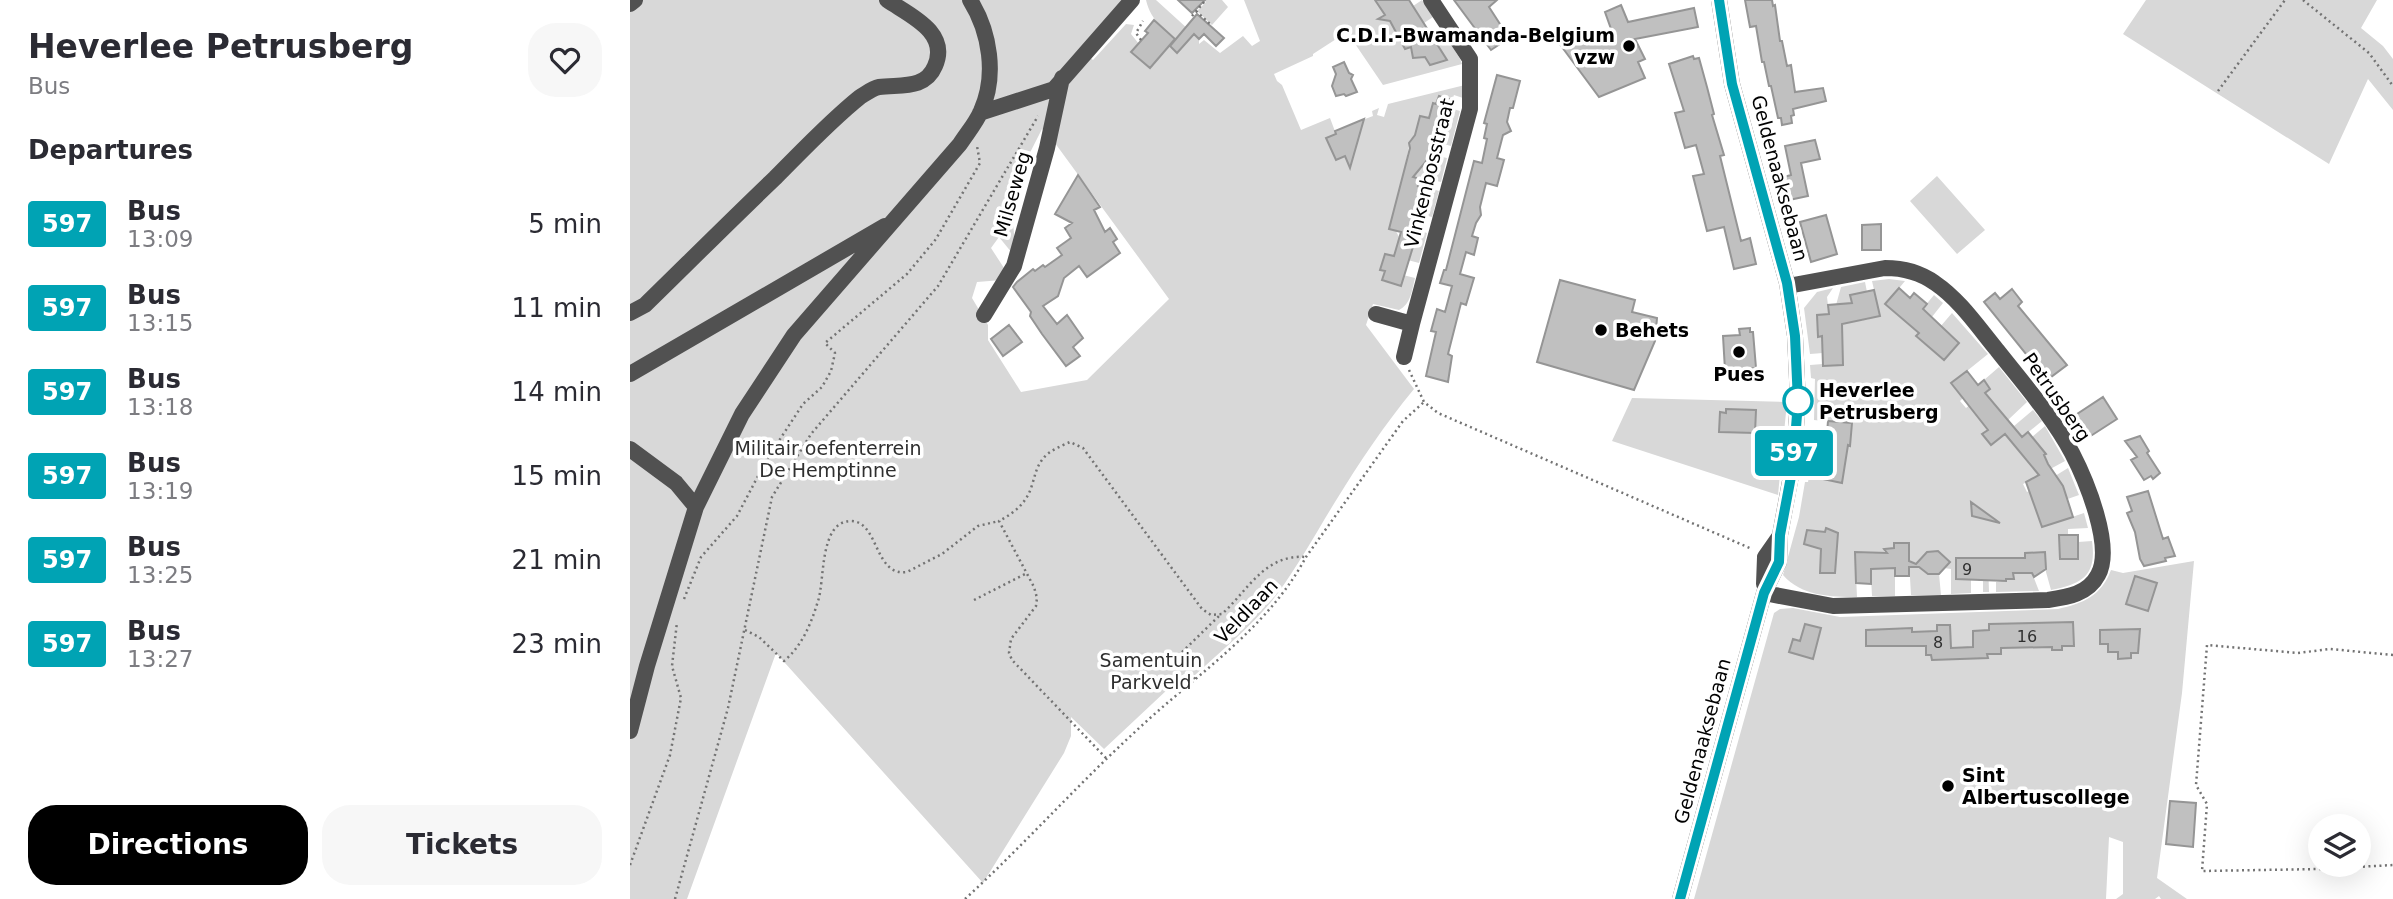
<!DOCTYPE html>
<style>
:root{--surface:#fff;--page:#f7f7f7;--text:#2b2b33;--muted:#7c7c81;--accent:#000}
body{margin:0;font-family:"DejaVu Sans",sans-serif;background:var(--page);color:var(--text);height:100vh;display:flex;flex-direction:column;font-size:26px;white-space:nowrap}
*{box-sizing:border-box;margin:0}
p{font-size:23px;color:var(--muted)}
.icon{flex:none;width:38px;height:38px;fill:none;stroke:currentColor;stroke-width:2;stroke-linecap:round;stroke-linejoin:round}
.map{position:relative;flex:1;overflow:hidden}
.panel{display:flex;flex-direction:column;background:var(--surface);width:630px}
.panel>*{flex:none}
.badge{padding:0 14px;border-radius:5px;font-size:24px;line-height:46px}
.tools{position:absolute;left:1678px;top:814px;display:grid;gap:14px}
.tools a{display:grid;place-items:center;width:63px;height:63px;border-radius:50%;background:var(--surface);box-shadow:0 7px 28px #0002;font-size:35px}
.map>.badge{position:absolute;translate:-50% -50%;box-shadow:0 0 0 4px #fff}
h2{padding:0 28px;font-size:26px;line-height:63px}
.round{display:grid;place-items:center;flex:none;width:74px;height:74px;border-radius:28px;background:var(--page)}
.overview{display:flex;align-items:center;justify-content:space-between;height:119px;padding:0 28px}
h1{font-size:33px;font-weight:600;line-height:52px}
.cta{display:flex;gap:14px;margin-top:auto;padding:14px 28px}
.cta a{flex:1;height:80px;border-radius:28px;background:var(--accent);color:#fff;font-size:28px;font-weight:600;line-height:80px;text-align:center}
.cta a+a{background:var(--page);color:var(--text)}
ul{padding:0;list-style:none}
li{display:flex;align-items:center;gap:21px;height:84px;padding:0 28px}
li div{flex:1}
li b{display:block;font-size:26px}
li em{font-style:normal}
li .badge{min-width:77px;font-weight:700;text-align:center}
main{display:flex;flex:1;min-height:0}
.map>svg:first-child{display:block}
</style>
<main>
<section class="panel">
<div class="overview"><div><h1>Heverlee Petrusberg</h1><p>Bus</p></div><a class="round"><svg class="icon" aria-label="heart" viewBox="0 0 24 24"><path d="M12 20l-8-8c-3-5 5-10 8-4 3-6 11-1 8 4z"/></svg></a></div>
<h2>Departures</h2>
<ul>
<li><span class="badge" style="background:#00a3b4;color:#fff">597</span><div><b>Bus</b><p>13:09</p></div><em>5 min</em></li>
<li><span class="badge" style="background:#00a3b4;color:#fff">597</span><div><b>Bus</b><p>13:15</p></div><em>11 min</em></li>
<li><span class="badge" style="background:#00a3b4;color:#fff">597</span><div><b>Bus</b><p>13:18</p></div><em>14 min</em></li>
<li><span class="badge" style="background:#00a3b4;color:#fff">597</span><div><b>Bus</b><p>13:19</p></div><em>15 min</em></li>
<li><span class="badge" style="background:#00a3b4;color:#fff">597</span><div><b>Bus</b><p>13:25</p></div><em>21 min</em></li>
<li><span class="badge" style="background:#00a3b4;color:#fff">597</span><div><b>Bus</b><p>13:27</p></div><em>23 min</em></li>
</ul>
<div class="cta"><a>Directions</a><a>Tickets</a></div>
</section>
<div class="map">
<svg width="1763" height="899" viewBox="0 0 1763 899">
<rect width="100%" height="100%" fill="#fff"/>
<path fill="#d8d8d8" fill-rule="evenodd" d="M0,0H502L455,53L463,60L496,24L504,25L501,34L509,44L539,45L547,52L553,46C537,32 521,22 516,0H526L569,39V44L574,40L590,53L613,36L622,46L630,41L614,0H776L753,16L765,26L764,32L767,35L791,18L783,6L792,0L803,17L794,23L798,29L780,41L784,47L781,49L783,57H795L800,65L816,60L803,37L812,30L830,59L832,64L753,85L717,32L683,54V56L644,74L647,81L652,85L671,130L700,118L706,134L697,138L706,160L715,156L717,159L723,157L732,126L730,121L743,116L742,111L749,108L747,115L754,117L758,104L835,85L833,98L824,95L822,100L809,97L806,104H803L799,118L790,116L788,124L818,117L820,108L830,111L821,146L785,136L780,140L776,163L791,166L797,160L806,162L807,156L817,158L811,182L791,177L767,202L799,188L809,191L802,217L787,213L785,220L764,214L759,229L766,231L769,237L768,244L784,229L797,233L789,263L755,254L751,269L755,271L752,281L771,285L773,275L785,278C782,290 781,304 769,310L743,304L736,325L784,389C755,424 729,463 705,502C686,533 669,564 648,593C625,624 593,649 565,675L554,674L474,749L441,717V736L434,753L353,883L146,653L57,899H0ZM412,129L422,139L539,299L457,380L391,392L358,340V325L342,298L347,282L372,280L374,268L361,248L369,237L382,253L385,244L380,192Z
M574,0H592L598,7L582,25L567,11L576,2Z
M1516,0H1747L1731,28L1753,46L1763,59V110L1738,79L1699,164L1493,34Z
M1307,176L1355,230L1327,254L1280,201Z
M1259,279L1275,281L1256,304L1279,325L1304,295L1313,303L1286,337L1313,360L1310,327L1322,313L1358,354L1322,383L1333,398L1330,401L1336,408L1360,389L1354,380L1369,367L1397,402L1378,420L1384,426L1403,410L1412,421L1384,444L1401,465L1416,454L1402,437L1415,426L1435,461L1393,484L1397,492L1406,488L1432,485L1425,476L1438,468L1449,495L1432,501L1418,525L1454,513L1458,528L1438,529V535H1429L1431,559H1448V542L1462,541C1467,576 1452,584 1421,590L1416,572L1415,552L1395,553L1396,572L1402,573L1409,591L1366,592V582L1383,579V559L1358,560L1359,592H1353V581H1348L1347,558H1326V579H1341V593L1321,594V569L1314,568V557L1308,551L1297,552L1291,558L1292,569L1298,574H1309L1311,595H1281L1278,543H1264V548L1254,549L1255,568H1265V596H1242L1240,558H1236L1235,552H1225L1227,597C1201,597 1171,596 1153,575L1169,517L1175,482H1178L1179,477L1211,482L1215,461L1181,455L1183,442L1220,446L1222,424L1184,420L1185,379L1181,378L1180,365L1193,364V349V353L1180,354L1174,308L1187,292L1203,288L1197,297L1199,314L1187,316L1188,336L1212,335L1210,305H1206L1211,287L1235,282L1237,292L1220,296L1224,314H1226L1228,321L1239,319L1238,312L1250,316L1242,281Z
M1002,398L1157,402L1148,495L982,441Z
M1564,561L1552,693L1527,878L1557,899H1531L1529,896L1525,899H1486L1493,894V842L1479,837L1476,899H1064L1144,613L1150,609L1163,608L1210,617L1428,609C1454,603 1471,596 1481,570L1493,573Z"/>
<path fill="#c0c0c0" stroke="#959595" stroke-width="2" d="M548,0H575L562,13Z
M745,0H779L817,60L800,65L795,57L783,58L781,47L775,49L760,21L748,19L755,15Z
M824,0H867L859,7L879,38L861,50Z
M1115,0H1142L1143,6L1145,5L1150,41H1152L1157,66L1161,65L1165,92L1193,88L1196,101L1163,109L1164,115L1161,116L1162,123L1152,125L1151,118H1148L1141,86H1139L1134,62H1132L1126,26L1120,27Z
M991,5L998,22L1064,8L1068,27L1005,39L1015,59L1008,62L1015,78L969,97L929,43L956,32L959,38L981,29L975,12Z
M567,14L594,38L586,46L574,34L569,39L564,34L547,53L540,46Z
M524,20L545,39L520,68L501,52L518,33L515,31Z
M1063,56L1064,59L1069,58L1077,87L1084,114L1082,115L1094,155L1090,156L1111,241L1120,238L1126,264L1104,269L1094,227L1077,231L1063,176L1074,174L1066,145L1055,148L1045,113L1054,111L1039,64Z
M714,62L719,73L723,75L721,79L727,92L716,96L714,94L706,96L702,86L706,74L703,67Z
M867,75L890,81L883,108H880L877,122L881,131L873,135L867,158L874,160L867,186L856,183L850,207L851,215L846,223L842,236L848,238L844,255L836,252L830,274L844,278L836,305L831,303L818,354L822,356L818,382L796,376L806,332L801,331L807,309L815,312L822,286L810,283L814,270H816L844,161L852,163L857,139L854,138L857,124L854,123Z
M809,96L822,100L805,162L797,160L783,177L790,179L788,186L799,188L793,209L788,208L783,225L786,237L771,286L752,280L755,271L750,270L755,254L764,256L771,232L759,229L780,148L779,143L785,135L790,116L799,118L803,103L806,104Z
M734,119L720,168L715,156L706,160L696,138L706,134L705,131Z
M1185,140L1190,159L1171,163L1178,196L1159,200L1154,177L1161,175L1155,146Z
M448,175L470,207L464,210L475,232L480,228L487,239L483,242L490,253L457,277L449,266L434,278L428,296L413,306L427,324L437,315L453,338L443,347L450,356L436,366L412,334L400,316L401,312L383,287L387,282L403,269L405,271L413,265L415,267L432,255L427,248L441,238L435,228L442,223L425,214Z
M1196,215L1207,254L1181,262L1170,222Z
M1251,224V250H1232V225Z
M930,280L1005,300L1002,312L1027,318L1025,341L1004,390L907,362Z
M1269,288L1280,298L1284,293L1297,304L1293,309L1329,343L1314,360L1286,336L1289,333L1255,304Z
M1382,289L1392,302L1388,306L1437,365L1417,380L1354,302L1365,293L1370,299Z
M1244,290L1250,316L1212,324L1213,365L1193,366L1192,336L1188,337L1187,315L1199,314L1198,305L1222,303L1220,295Z
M379,325L392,342L373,356L361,339Z
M1120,328V332H1123L1126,368L1095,370L1093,336L1110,335L1109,329Z
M1337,371L1348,385L1354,380L1360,389L1355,393L1392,437L1398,432L1416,454L1414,455L1418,464L1433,486L1443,517L1412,527L1396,482L1409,475L1375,434L1361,445L1352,434L1358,430L1321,383Z
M1473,397L1487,419L1456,439L1441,418Z
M1096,409L1126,410L1125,433L1089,432L1090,412L1096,413Z
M1198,421L1222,423L1220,446L1218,445L1212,483L1188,478L1191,457H1195Z
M1510,436L1519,451L1517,453L1530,473L1523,479L1521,476L1514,480L1501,460L1507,457L1495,441Z
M1518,491L1533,539L1538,537L1545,556L1535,558L1536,561L1514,566L1510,559L1505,532L1497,513L1502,511L1497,497Z
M1341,502L1370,523L1342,516Z
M1196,528L1208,533L1205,573H1190L1191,549L1174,544L1177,530L1195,532Z
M1429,535H1448V559H1430Z
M1264,543H1279V561L1286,564L1297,552L1308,551L1320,562L1309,574H1298L1289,567H1279V576H1265V568L1241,569V584L1226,583L1225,552L1257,553L1254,549L1264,548Z
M1415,552L1416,569L1404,577L1402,573H1383L1384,579H1376V581L1326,579V558H1395V553Z
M1505,576L1527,583L1518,611L1496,604Z
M1443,622L1444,646H1432V650H1422V647L1371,648V654H1357L1358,658L1302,660L1301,655H1296V646H1236V630L1282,628V632L1307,631V625H1320L1321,648L1343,647V631L1359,630V624Z
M1175,624L1191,628L1183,659L1159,652L1163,639L1170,641Z
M1510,629L1508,653H1501V658L1488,659V652H1478V644H1470V630Z
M1540,801L1566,803L1563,847L1536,844Z"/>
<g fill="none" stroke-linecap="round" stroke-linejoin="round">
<path stroke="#737373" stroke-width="2.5" stroke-dasharray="2 3.5" stroke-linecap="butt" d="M1673,0L1739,53L1763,86
M566,11L581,25
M562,16L575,1
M511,40L506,33L513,21
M1588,91L1655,0
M779,370L794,402L808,413L1122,549
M54,599L71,557L107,516L137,459L173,404L192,387L201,371L205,353L195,343L277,274L306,239L350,163L347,146
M344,600L397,573
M115,630L129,637L154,661C172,646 181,624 188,601C195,581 189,521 221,521C249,521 244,577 277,572L312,554L348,526L369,521
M1763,655L1700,649L1668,653L1577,645L1566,785L1577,804L1572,871L1690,869L1763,865
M565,679L549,655L589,616
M476,758L382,660L379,653L381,639L406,606L407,598L404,587L369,521C384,513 397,503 402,485C405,476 406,468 412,460C418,451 431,446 440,442L453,448L572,609L581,615L592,614C619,589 635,554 676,557
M0,865L40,755L51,698L42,666L47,622
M45,899L98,708L142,497L181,434L308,286L408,116
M335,899C394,845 447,785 506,731C564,676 637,630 676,557L773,421L794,402"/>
<path stroke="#515151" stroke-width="16" d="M0,4L5,0
M350,113L424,89L502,0
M0,313L15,305C58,263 101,220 145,178C172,151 200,121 230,97C235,94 243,88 249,87C270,84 295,90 305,66C320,32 279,15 257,0
M746,314L782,324L840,109V59L801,0
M354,315L384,266L417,148L432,78
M774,357L782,324
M0,374L255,226
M0,449L46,483L66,507L17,666L0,731
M66,507L112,414L164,335L330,144C337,133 346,123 351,111C367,76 360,32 340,0
M1134,584L1135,557L1149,537
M1134,593L1203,606L1418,600C1438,597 1458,594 1468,575C1484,547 1456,480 1442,453C1422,416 1393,383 1367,350C1348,327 1330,300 1305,283C1291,273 1273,268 1255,268L1158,286
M1050,899L1134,593L1149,562L1150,535L1163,465L1168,402L1165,336L1157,283L1102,84L1089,0"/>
</g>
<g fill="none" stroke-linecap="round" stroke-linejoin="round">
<g stroke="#fff" stroke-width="16">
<path id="line" d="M1050,899L1134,593L1149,562L1150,535L1163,466L1168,402L1165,336L1157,283L1102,84L1089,0"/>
</g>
<use href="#line" stroke="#00a3b4" stroke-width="10"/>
</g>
<g fill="#000" stroke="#fff" stroke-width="2.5">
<circle cx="999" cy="46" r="7"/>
<circle cx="971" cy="330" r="7"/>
<circle cx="1109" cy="352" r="7"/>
<circle cx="1318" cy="786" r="7"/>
</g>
<circle fill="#fff" stroke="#00a3b4" stroke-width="3.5" cx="1168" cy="401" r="14"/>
<g text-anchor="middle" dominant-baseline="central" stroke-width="7" stroke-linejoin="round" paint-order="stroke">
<g font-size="16" fill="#303030">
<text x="1337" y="569">9</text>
<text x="1397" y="636">16</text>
<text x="1308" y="642">8</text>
</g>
<g font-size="19" font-weight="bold" fill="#000" stroke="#fff" text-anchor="start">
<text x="985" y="35" text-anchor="end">C.D.I.-Bwamanda-Belgium<tspan x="985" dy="22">vzw</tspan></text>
<text x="985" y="330">Behets</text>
<text x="1109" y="374" text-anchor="middle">Pues</text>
<text x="1332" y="775">Sint<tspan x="1332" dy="22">Albertuscollege</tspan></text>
</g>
<g font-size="19" fill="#000" stroke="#fff">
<text transform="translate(799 173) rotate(-76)">Vinkenbosstraat</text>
<text transform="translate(1150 178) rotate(75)">Geldenaaksebaan</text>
<text transform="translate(382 194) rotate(-74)">Milseweg</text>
<text transform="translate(1427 397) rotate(55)">Petrusberg</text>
<text transform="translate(616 611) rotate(-46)">Veldlaan</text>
<text transform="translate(1072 741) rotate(-75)">Geldenaaksebaan</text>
</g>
<g font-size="19" font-weight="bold" fill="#000" stroke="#fff" text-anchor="start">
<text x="1189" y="390">Heverlee<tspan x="1189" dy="22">Petrusberg</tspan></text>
</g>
<g font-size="19" fill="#2f2f2f" stroke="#fff">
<text x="198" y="448">Militair oefenterrein<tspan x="198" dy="22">De Hemptinne</tspan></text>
<text x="521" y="660">Samentuin<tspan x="521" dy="22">Parkveld</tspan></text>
</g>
</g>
</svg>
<div class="tools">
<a><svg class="icon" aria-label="layers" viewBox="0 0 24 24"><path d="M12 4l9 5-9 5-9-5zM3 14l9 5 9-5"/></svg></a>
</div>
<b class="badge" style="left:1164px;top:453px;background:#00a3b4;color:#fff">597</b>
</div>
</main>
